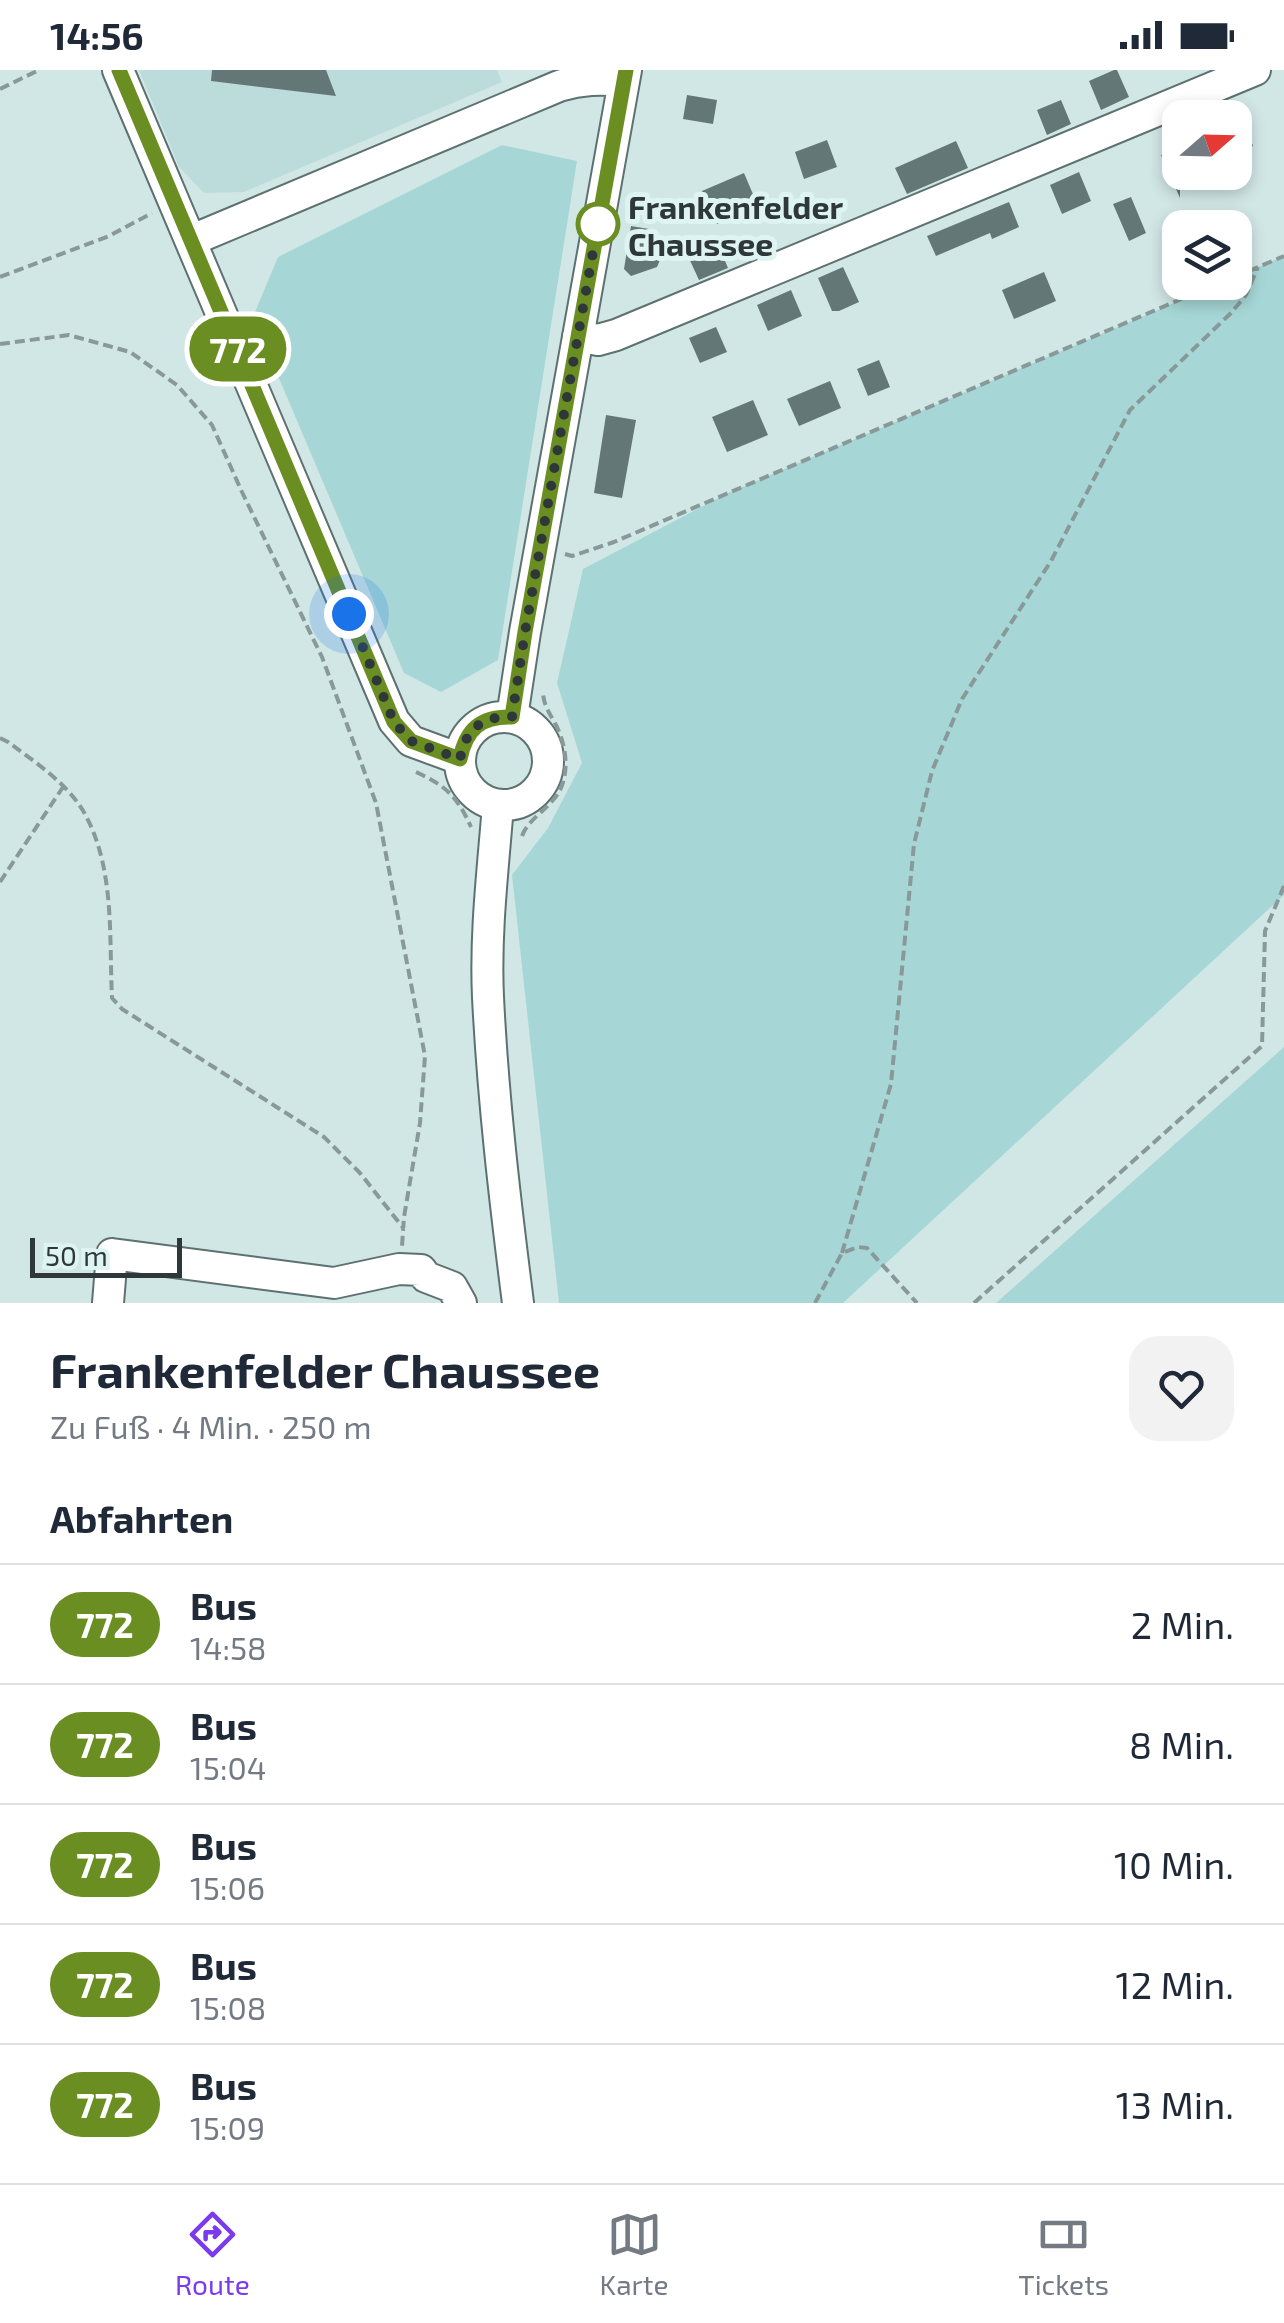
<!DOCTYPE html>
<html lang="de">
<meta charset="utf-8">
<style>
:root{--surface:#fff;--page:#f2f2f3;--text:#1f2937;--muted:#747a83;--line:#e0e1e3;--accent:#7c3aed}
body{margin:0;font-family:"Exo 2",sans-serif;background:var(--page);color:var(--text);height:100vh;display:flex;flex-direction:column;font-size:38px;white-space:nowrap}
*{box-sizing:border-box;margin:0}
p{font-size:32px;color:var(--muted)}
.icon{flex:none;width:55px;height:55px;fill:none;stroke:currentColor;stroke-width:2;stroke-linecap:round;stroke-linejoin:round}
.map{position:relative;height:1233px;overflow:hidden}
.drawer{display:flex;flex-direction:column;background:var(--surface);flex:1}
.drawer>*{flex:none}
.badge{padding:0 20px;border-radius:32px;font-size:35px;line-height:65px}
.needle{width:65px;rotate:70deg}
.buttons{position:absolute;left:1162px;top:30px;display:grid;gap:20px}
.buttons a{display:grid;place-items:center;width:90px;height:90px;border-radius:20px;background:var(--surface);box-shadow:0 5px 15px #0003;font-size:50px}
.scale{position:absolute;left:30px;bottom:25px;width:152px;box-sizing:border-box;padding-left:10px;border:5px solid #2f3838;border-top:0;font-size:28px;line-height:35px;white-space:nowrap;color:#2f3838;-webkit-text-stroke:8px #def4f3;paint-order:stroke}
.you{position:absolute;width:50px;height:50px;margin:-25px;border:8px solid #fff;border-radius:50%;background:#1a73e8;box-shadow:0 0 0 15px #1a73e833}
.map>.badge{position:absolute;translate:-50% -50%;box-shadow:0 0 0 5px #fff}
h2{padding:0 50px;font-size:38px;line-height:90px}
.round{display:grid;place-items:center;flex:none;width:105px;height:105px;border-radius:30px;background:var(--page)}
.overview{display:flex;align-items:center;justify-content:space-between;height:170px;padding:0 50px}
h1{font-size:48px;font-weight:700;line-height:75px}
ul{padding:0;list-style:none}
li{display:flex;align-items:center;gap:30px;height:120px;padding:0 50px;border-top:2px solid var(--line)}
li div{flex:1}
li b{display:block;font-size:38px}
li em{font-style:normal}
li .badge{min-width:110px;font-weight:700;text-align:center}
.status{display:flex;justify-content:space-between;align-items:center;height:70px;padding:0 50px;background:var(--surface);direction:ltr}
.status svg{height:28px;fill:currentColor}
.dock{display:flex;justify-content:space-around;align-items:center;height:140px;border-top:2px solid var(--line);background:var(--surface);font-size:28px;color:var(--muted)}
.dock a{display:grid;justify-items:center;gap:5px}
.dock .active{color:var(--accent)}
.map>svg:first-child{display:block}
</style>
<div class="status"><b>14:56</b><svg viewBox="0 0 49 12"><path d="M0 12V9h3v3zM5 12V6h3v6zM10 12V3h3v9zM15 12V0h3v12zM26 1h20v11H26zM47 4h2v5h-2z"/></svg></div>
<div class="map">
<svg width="1284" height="1233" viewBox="0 0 1284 1233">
<rect width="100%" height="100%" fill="#d1e7e6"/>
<path fill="#bcdcdb" d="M139,0H497L502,12L244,122L204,123L179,97Z"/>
<path fill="#a6d7d6" d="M502,75L577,91L498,590L441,622L404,603L253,247L278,187Z
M1284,186V825L843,1233H559L512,805L548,758L582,693L557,613L583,499L728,423L1221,213L1235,212V207Z
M1284,977V1233H996Z"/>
<path fill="#637777" d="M212,0H326L336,26L211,11Z
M1114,0H1117L1129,27L1101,40L1089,11Z
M687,25L717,30L713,54L683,49Z
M1061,30L1071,54L1047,65L1037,40Z
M1236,32L1253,76L1235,83V33Z
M827,70L837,97L804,109L795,82Z
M956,71L968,98L907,124L895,98Z
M1180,77V128L1161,85Z
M1079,102L1091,131L1062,144L1050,115Z
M744,103L758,136L717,154L702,121Z
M1131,127L1146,163L1129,171L1113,134Z
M1009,132L1019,157L992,169L990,163L936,186L927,166Z
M631,156L655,160L662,185L657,197L631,206L624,199Z
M717,172L728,198L699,210L687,184Z
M843,197L859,232L839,241H832L818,208Z
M1044,202L1056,231L1014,249L1002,220Z
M791,220L802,246L768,261L757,235Z
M716,257L727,282L700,293L689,268Z
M879,290L890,317L868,326L857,299Z
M830,311L841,338L799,356L787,329Z
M753,330L768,365L727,382L712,347Z
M606,345L636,350L622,428L594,423Z"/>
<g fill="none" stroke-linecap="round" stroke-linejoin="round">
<g stroke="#5d7170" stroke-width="34">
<path id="minor" d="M118,0L394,651L411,671L460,689
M192,170L559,16C582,9 600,9 624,11
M578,266L598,270L616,265L1255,0
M460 691a44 44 0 1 1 88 0a44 44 0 1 1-88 0Z
M512,647L525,562L626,0
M498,735C493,799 485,863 488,927C493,1029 505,1131 518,1233
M108,1233L112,1184L334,1213L399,1199L421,1200L426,1207L452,1217L461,1233"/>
</g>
<path stroke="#899999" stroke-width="4" stroke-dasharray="10 5" stroke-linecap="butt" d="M0,19L39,0
M0,207L109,166L152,143
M1235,207L1284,186
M0,274L69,265L130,282L177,315L212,355L242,422L322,587L376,733L425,986L420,1053L404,1147L402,1176
M565,484L572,486L614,472L1221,212
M0,668L8,672C35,692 70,715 86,746C115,801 109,868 112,928L122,939L324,1067L360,1103L404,1159
M416,702C446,716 457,726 471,757
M522,766C529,747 552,738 561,718C569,698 566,677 557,657C551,645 543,636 543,621
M0,812L63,717
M842,1183L891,1014L914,774L932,701L962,629L1051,491L1130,340L1231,243L1246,225L1258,197
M815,1233L842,1183L858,1177L867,1178L917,1233
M974,1233L1262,976L1265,861L1284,816"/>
<use href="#minor" stroke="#fff" stroke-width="30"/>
</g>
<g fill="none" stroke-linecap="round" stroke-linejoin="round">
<g stroke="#fff" stroke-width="22">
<path id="line" d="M119,0L394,652L411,671L460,689C466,659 481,646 512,647L525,562L626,0"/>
</g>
<use href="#line" stroke="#6b8e23" stroke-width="15"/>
<path stroke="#2f3838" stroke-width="10" stroke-dasharray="0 18" d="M349,544L394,652L411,671L460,689C466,659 481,646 512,647L525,562L598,154"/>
</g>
<circle fill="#fff" stroke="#6b8e23" stroke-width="5" cx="598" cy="154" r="20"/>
<g text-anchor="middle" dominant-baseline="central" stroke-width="10" stroke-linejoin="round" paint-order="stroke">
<g font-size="32" font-weight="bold" fill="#2f3838" stroke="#def4f3" text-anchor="start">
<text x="628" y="136">Frankenfelder<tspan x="628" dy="37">Chaussee</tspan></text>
</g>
</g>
</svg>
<div class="buttons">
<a><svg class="needle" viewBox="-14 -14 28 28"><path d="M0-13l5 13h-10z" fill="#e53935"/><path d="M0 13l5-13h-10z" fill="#747a83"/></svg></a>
<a><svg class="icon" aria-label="layers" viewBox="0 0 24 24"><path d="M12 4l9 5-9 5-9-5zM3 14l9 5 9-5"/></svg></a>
</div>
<div class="scale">50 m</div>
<div class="you" style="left:349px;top:544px"></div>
<b class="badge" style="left:238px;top:279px;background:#6b8e23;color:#fff">772</b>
</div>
<section class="drawer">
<div class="overview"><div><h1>Frankenfelder Chaussee</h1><p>Zu Fuß · 4 Min. · 250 m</p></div><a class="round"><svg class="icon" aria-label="heart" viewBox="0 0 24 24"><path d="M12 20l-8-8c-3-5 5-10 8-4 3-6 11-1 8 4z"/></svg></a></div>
<h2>Abfahrten</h2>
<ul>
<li><span class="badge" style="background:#6b8e23;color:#fff">772</span><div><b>Bus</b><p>14:58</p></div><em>2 Min.</em></li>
<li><span class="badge" style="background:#6b8e23;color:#fff">772</span><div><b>Bus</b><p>15:04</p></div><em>8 Min.</em></li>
<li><span class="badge" style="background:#6b8e23;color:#fff">772</span><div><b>Bus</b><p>15:06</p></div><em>10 Min.</em></li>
<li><span class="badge" style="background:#6b8e23;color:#fff">772</span><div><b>Bus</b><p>15:08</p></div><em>12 Min.</em></li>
<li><span class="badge" style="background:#6b8e23;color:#fff">772</span><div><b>Bus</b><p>15:09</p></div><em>13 Min.</em></li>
</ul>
</section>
<nav class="dock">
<a class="active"><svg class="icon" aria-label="directions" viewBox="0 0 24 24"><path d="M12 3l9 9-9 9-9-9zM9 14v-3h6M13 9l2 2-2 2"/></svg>Route</a>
<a><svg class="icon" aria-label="map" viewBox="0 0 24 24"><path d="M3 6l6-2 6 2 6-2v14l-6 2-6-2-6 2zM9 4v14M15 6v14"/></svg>Karte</a>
<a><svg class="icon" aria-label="tickets" viewBox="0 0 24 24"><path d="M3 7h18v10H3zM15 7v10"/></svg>Tickets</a>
</nav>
